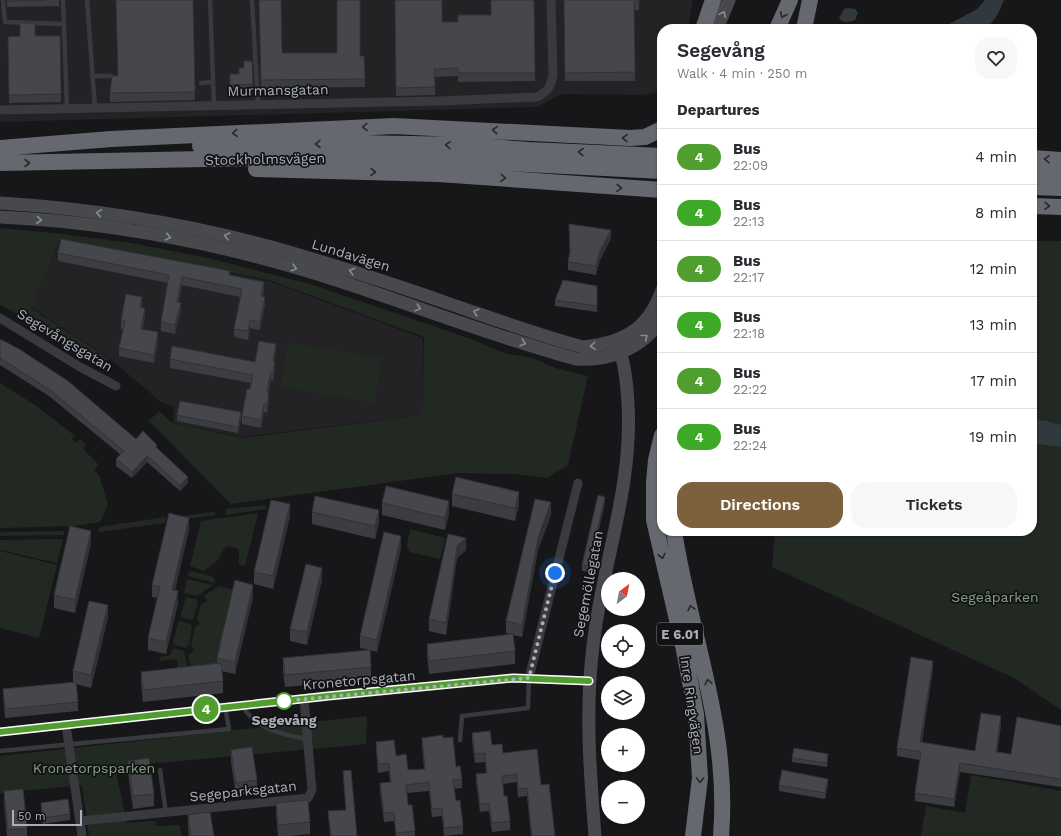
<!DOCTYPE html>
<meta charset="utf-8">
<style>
:root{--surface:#fff;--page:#f7f7f7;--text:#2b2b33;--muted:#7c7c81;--line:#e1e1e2;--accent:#7d603c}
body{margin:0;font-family:"Work Sans",sans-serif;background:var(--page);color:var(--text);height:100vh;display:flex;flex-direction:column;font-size:15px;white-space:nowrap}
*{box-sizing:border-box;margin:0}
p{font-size:13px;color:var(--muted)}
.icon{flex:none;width:22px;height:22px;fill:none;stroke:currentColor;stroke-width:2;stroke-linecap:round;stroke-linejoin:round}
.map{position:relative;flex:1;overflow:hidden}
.panel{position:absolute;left:657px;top:24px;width:380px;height:512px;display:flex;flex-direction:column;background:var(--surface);border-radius:16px;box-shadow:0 1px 3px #0004}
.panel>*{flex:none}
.badge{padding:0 8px;border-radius:13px;font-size:14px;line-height:26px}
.needle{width:26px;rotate:32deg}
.fabs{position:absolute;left:601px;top:572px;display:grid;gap:8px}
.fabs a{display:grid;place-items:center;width:44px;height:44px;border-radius:50%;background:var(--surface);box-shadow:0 1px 3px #0004;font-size:20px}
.scale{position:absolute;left:12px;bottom:10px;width:70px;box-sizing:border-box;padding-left:4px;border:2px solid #abb0b8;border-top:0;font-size:11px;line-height:14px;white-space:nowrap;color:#abb0b8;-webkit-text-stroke:3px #121214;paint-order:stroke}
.you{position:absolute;width:20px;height:20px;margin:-10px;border:3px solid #fff;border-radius:50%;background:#1a73e8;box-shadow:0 0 0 6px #1a73e833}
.map>.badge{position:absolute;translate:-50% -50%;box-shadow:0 0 0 2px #fff}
h2{padding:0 20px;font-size:15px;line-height:36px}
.round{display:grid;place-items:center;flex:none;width:42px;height:42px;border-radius:16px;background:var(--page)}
.headline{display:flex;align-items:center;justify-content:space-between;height:68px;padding:0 20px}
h1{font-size:19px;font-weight:600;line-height:30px}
.cta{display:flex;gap:8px;margin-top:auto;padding:8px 20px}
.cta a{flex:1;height:46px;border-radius:16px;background:var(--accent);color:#fff;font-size:16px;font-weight:600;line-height:46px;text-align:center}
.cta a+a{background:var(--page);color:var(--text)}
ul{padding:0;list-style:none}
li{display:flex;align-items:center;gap:12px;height:56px;padding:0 20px;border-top:1px solid var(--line)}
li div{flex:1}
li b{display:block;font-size:15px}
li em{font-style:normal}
li .badge{min-width:44px;font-weight:700;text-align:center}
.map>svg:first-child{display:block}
</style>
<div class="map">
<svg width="1061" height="836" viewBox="0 0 1061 836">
<rect width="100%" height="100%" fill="#171719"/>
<path fill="#232326" d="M0,0H693L688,29H662V92L643,95L562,94L537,107L0,122Z
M60,241L269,281L423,338L422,415L242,437L173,423L174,407L161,402L109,358L31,307Z"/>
<path fill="#222922" d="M0,228L63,234L131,243L208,258L310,284L471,339L504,353L533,358L555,368L588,376L568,465L547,478L514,474L458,473L231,504L149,421L159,411L172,423L242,438L422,415L424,337L269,280L60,240L31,308L111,360L91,361L26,318L0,305Z
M1032,241H1061V710L1014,678L772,567L775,531H1032Z
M288,342L382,358L374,403L281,387Z
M0,383L35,405L75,436L72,439L76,443L80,439L86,445L83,449L99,465L94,470L99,475L108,504L100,522L74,526L0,528Z
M265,505L266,509L226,515V509Z
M214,512L216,515L170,521L172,517Z
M258,513L245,566L239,564V549L229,546L224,548L219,559L204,571L190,566L201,521Z
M166,517L165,523L99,532V527Z
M410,529L445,538L440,559L410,552L407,546Z
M64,531V535L0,536V532Z
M63,539L57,563L0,550V540Z
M0,551L57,565L39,638L0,628Z
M192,571L213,577L215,581L214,583L188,576V573Z
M187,579L213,585L197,596L184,593Z
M219,586L234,590L216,670L192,672L188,655L194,651L191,645L195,627L200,624L197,619L201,604L207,601L204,596Z
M186,597L196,599L198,603L193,619L190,620L180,617Z
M180,621L190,624L192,627L189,645L185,648L175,645L173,643L178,622Z
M173,648L184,651L189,673L178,674L177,659L160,661L159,657L170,655Z
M367,716L366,744L115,767L127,823L155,821L156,826L179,825L182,836H89L82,785L0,793V756Z
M971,775L1061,791V836H921L926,806L965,813Z"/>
<path fill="#30393e" d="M985,0H1004L998,14L987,29H940L977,9Z
M848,8L855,9L858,13L855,20C849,22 843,24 839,18L844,9Z
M1032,420L1046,421L1061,425V447L1032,443Z"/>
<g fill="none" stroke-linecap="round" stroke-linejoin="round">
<path stroke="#393a3e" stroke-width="4.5" d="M3,0L5,22L64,24
M63,0L67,108
M87,0L95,108
M210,0L214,106
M252,0L258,105
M92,76H111
M201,83L213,82
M242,705C255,729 283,735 308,739
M460,740L462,716L528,708L529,678
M0,751L229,729L225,707
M160,770L166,813"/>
<path stroke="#393a3e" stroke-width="9" d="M0,110L440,101L537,97C547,92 551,87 553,75L551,0
M0,318L80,367L116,386
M529,678L578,483
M66,725L82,836
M0,732L322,697L513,678L589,681
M80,821L308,798L312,790L304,699"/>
<path stroke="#47494d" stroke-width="13" d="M717,29L729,0
M0,203C98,209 195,225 289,252C343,268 397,285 450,304C494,319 538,335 583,347C623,343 648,330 662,290
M0,217C106,222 213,242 314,273C402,300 487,335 576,359C610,361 642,349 662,319
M595,836C590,773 585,709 593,646C602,564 633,488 628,404C627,384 625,363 618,345"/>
<path stroke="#65686e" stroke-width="16" d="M703,29L713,0
M777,29L790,0
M804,29L810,0
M200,146L356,143L463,145L529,150L662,156
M0,148L111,139L394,126L630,138L645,137L662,129
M1032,158L1061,160
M0,163L303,157L468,161L662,171
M256,169L439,174L662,190
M1032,172L1061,174
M1032,187L1061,188
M1032,206L1061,207
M662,435L656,460L654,482V520L684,650L696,714L700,778L693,836
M674,531C690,636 730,727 721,836"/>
</g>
<path fill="#3c3d41" d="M7,0H59V6L7,7Z
M193,0L195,100L110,102V93L118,76Z
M259,0L282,53L364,56L365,87L261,88Z
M395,0L442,22H458L491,15L534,0L535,81L458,82V76L435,77V95L396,96Z
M564,0H639V10H634L635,81H565Z
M60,36L61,102L9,103L8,37Z
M230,74L253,84V88L230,89Z
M569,224L611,238L600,260L596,275L568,270V262L570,254Z
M58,253L230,275L264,290L263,297L265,305L260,330L250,328L248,340L234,337V329L240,297L182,285L179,302L181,311L175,334L161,331V322L168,283L58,261Z
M597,286V312L555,306V300Z
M142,306V307L145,316L143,330L158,341L154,363L119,356V348L123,329H121V320Z
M0,339L136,439L157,448L188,483L180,491L147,462L132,478L116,466V459L121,455L49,396L0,365Z
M276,352L274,361L275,369L273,381L271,380L269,393V401L267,413L264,412L261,428L242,424V416L250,389L251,383L170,368V359L255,362Z
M177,415L241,419L238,433L177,421Z
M452,494L519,504L515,521L452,506Z
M382,503L449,513L445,530L382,515Z
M605,503L589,572L582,571V565Z
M312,512L379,523L375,539L312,524Z
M551,515L538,550L522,637L513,635L515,651V664L429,674L427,656V644L512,634L506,633V621Z
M290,516L273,589L254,584V572Z
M189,530L175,590L178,603L166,654L148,650V638L157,598L152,597V585Z
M448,534L466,550L457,558L446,635L429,631V619Z
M91,543L75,613L54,608V595Z
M401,548L377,652L370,650L371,667V679L285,687L283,671V658L369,650L360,648V636Z
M322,580L307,645L290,641V629Z
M253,597L235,674L222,671L223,681V693L143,702L141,684V672L217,663V658Z
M108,617L91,688L76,684L78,702V711L5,718L3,697V689L73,682V671Z
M933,669L922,742L975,751L1001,725L997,752L1011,754L1061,726V787L960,772L954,807L915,801V793L920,760L897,756V748Z
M472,733L503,753L541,785L555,836H531L527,796L518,797L517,782L503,784L504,796L510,821V830L492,832L489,811L480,812L476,782V774L486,773L485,762L475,763L472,741Z
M422,738H443L462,779V788L454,789L456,801L463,826V834L444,836L442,816L432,817L429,791L407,793L408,805L415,831V836H396L394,821L384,822L380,791V783L390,782L389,771L378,773L376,750V742L396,756L408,770L424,769L422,746Z
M231,750L257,780V792L236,795L231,762Z
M792,758H828L827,767L792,762Z
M128,761L154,794V806L133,809L128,773Z
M343,771L357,836H330L328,811L346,810Z
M779,785H828L825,799L779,791Z
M4,791L27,828V836H7L4,803Z
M41,803L70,814V820L43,824L41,809Z
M276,803L310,822V834L289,836H278L276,815Z
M188,815L214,836H189L188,827Z"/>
<path fill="#313235" d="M611,230V238L600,260L596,275V266L600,251Z
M182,277V285L177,310V302Z
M264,282V290L261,304V296Z
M142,297V306L140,315V307Z
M265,297V305L260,330V322Z
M181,303V311L175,334V325Z
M145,308V316L141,338V329Z
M250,320V328L248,340V331Z
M158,332V341L154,363V355Z
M276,344V352L273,369V361Z
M275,361V369L273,381V372Z
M271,372V380L267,401V392Z
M269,393V401L267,413V405Z
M264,404V412L261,428V420Z
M241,412V419L238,433V427Z
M147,456V462L132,478V472Z
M188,477V483L180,491V485Z
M519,492V504L515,521V508Z
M605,497V503L589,572V566Z
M449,501V513L445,530V518Z
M551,502V515L538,550L522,637V625L538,538Z
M290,504V516L273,589V576Z
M379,510V523L375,539V526Z
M189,518V530L172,602V590Z
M91,531V543L75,613V600Z
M401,536V548L377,652V640Z
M466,538V550L457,558L446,635V623L457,546Z
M322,568V580L307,645V632Z
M253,585V597L235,674V662Z
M178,591V603L166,654V642Z
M108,605V617L91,688V675Z
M933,661V669L920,751V742Z
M1001,716V725L996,760V752Z
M960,763V772L954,807V799Z
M828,779V785L825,799V793Z"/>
<path fill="#46474c" stroke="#313235" d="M7,0H45L7,1Z
M116,0H193L195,92L110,93L112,76H118Z
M259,0H281L282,53H337V0H360V56H364L365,79L261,80Z
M395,0H442V22H458V15H491V0H534L535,73H458V68L434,69L435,87L396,88Z
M564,0H639V2H634L635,72L565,73Z
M20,23H35V36H60L61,94L9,95L8,37L20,36Z
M244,61H252L253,84L230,85V74H239V68H244Z
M569,224L611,230L600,251L596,266L568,262L570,252Z
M61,239L230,271L229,275L264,282L261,296L265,297L260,322L250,320L248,331L234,329L242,289L182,277L177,302L181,303L175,325L161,322L169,275L58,253Z
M563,280L597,286V306L555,300Z
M126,294L142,297L140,307L145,308L141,329L158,332L154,355L119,348L125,321L121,320Z
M0,339L19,349L68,381L136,439L143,431L157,445L156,447L188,477L180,485L147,456L132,472L116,459L124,451L49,389L0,358Z
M259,341L276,344L273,361H275L273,372H271L267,392L269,393L267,405L264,404L261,420L242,416L247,389H250L253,375L170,359L172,346L255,362Z
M180,401L241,412L238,427L177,415Z
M456,477L519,492L515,508L452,494Z
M386,486L449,501L445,518L382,503Z
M598,495L605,497L589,566L582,565Z
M315,496L379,510L375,526L312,512Z
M535,499L551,502L538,538L522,625L506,621Z
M271,500L290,504L273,576L254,572Z
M169,513L189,518L172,590L178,591L166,642L148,638L160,587L152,585Z
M70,526L91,531L75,600L54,595Z
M384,532L401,536L377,640L360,636Z
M448,534L466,538L457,546L446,623L429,619Z
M306,564L322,568L307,632L290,629Z
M235,580L253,585L235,662L217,658Z
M89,601L108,605L91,675L73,671Z
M513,634L515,651L429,661L427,644Z
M370,650L371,667L285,675L283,658Z
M911,657L933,661L920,742L975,751L981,713L1001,716L996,752L1011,754L1017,717L1061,726V779L960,763L954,799L915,793L921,752L897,748Z
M221,663L223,681L143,690L141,672Z
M76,682L78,702L5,709L3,689Z
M490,731L492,745L502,744L503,753L537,749L541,785L549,784L555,836H532L527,788L518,789L517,774L502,776L504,796H507L510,821L492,823L489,803L480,804L476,774L487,773L485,753L475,754L472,733Z
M443,735V738L453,737L456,767L460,766L462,779L453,780L456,801L460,800L463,826L444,828L442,808L432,809L429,782L406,785L408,805H412L415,831L396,833L394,812L384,813L380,783L391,782L389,763L378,764L376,742L394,740L396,756L406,754L408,770L425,769L422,738Z
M252,747L257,780L236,783L231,750Z
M794,748L828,754L827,763L792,758Z
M149,758L154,794L133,796L128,761Z
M351,770L357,836H331L328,811L346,810L343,771Z
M782,770L828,779L825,793L779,785Z
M23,789L27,828L8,830L4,791Z
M68,799L70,814L43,818L41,803Z
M308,800L310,822L278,825L276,803Z
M210,812L214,836H191L188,815Z"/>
<defs><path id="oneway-chevron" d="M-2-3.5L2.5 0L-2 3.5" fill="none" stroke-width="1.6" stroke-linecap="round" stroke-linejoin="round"/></defs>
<g stroke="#888c93">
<use href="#oneway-chevron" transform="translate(723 14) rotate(-66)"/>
<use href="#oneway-chevron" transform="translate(99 213) rotate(-172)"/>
<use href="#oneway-chevron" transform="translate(39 220) rotate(6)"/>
<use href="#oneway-chevron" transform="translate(227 236) rotate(-166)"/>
<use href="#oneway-chevron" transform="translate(168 237) rotate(12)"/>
<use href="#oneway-chevron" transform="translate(294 268) rotate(16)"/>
<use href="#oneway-chevron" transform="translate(352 271) rotate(-163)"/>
<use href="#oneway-chevron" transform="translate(418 308) rotate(18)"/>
<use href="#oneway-chevron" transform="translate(476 312) rotate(-161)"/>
<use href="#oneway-chevron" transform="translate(645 337) rotate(-39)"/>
<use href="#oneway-chevron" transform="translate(523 343) rotate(19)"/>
<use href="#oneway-chevron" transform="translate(593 346) rotate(175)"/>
</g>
<g stroke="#27282a">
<use href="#oneway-chevron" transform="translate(783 15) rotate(113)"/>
<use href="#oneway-chevron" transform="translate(365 127) rotate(178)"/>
<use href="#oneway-chevron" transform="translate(495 130) rotate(-177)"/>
<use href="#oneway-chevron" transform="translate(235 133) rotate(177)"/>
<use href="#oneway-chevron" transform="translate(625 138) rotate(-178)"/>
<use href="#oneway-chevron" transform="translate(318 144) rotate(179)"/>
<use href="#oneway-chevron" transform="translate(448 145) rotate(-179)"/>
<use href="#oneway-chevron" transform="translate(581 152) rotate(-178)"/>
<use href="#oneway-chevron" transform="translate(1047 159) rotate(-176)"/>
<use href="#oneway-chevron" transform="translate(27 163)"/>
<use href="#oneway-chevron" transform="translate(373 172) rotate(2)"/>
<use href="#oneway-chevron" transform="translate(503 178) rotate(4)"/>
<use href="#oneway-chevron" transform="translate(619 188) rotate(3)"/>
<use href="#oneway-chevron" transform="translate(1047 206) rotate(3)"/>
<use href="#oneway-chevron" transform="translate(662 556) rotate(77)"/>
<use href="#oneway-chevron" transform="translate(691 608) rotate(-103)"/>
<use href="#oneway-chevron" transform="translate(708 682) rotate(-103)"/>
<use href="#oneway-chevron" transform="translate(700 780) rotate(92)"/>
</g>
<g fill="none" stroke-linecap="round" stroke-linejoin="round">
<g stroke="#fff" stroke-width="9">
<path id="line" d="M0,732L328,696L513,678L589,681"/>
</g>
<use href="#line" stroke="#509e2f" stroke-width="6"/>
<path stroke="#abb0b8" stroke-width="4" stroke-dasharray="0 7.2" d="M284,701L529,678L555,573"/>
</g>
<circle fill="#fff" stroke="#509e2f" stroke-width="2" cx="284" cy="701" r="8"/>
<g text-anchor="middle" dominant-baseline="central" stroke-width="3.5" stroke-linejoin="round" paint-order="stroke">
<rect fill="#121214" stroke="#7d8187" stroke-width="1" x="657" y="623" width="46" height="22" rx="3"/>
<g font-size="13" font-weight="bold" fill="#abb0b8">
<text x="680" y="634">E 6.01</text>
</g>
<g font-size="14" fill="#abb0b8" stroke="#121214">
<text transform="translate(278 90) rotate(-1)">Murmansgatan</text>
<text transform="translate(265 159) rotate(-1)">Stockholmsvägen</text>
<text transform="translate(351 255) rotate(17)">Lundavägen</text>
<text transform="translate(65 340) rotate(31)">Segevångsgatan</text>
<text transform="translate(588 584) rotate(-79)">Segemöllegatan</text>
<text transform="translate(359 680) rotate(-5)">Kronetorpsgatan</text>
<text transform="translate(692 705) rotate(82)">Inre Ringvägen</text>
<text transform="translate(243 791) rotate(-6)">Segeparksgatan</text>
</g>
<g font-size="14" fill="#84a183" stroke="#121214">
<text x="995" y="597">Segeåparken</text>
<text x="94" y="768">Kronetorpsparken</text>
</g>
<g font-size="14" font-weight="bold" fill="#abb0b8" stroke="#121214">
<text x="284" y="720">Segevång</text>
</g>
</g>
</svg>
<div class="fabs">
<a><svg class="needle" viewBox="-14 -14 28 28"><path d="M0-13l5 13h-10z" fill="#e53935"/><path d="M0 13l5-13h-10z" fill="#7c7c81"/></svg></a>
<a><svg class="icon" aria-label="locate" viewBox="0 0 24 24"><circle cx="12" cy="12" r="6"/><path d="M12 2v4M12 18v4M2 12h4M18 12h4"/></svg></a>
<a><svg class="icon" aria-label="layers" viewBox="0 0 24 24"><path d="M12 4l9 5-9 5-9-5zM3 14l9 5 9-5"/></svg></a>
<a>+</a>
<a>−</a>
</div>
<div class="scale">50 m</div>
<div class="you" style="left:555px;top:573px"></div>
<b class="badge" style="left:206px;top:709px;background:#509e2f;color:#fff">4</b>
<section class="panel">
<div class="headline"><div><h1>Segevång</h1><p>Walk · 4 min · 250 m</p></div><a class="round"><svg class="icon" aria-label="heart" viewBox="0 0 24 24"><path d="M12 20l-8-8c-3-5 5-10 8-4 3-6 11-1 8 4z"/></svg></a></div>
<h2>Departures</h2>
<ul>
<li><span class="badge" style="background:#509e2f;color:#fff">4</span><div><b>Bus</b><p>22:09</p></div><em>4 min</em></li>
<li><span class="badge" style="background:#3ea827;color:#fff">4</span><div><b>Bus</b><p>22:13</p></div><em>8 min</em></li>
<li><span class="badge" style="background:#509e2f;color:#fff">4</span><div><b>Bus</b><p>22:17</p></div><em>12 min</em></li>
<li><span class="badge" style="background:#3ea827;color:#fff">4</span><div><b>Bus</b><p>22:18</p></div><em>13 min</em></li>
<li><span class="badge" style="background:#509e2f;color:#fff">4</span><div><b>Bus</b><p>22:22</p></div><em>17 min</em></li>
<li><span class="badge" style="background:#3ea827;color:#fff">4</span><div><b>Bus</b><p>22:24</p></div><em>19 min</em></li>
</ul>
<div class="cta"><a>Directions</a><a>Tickets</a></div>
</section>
</div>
